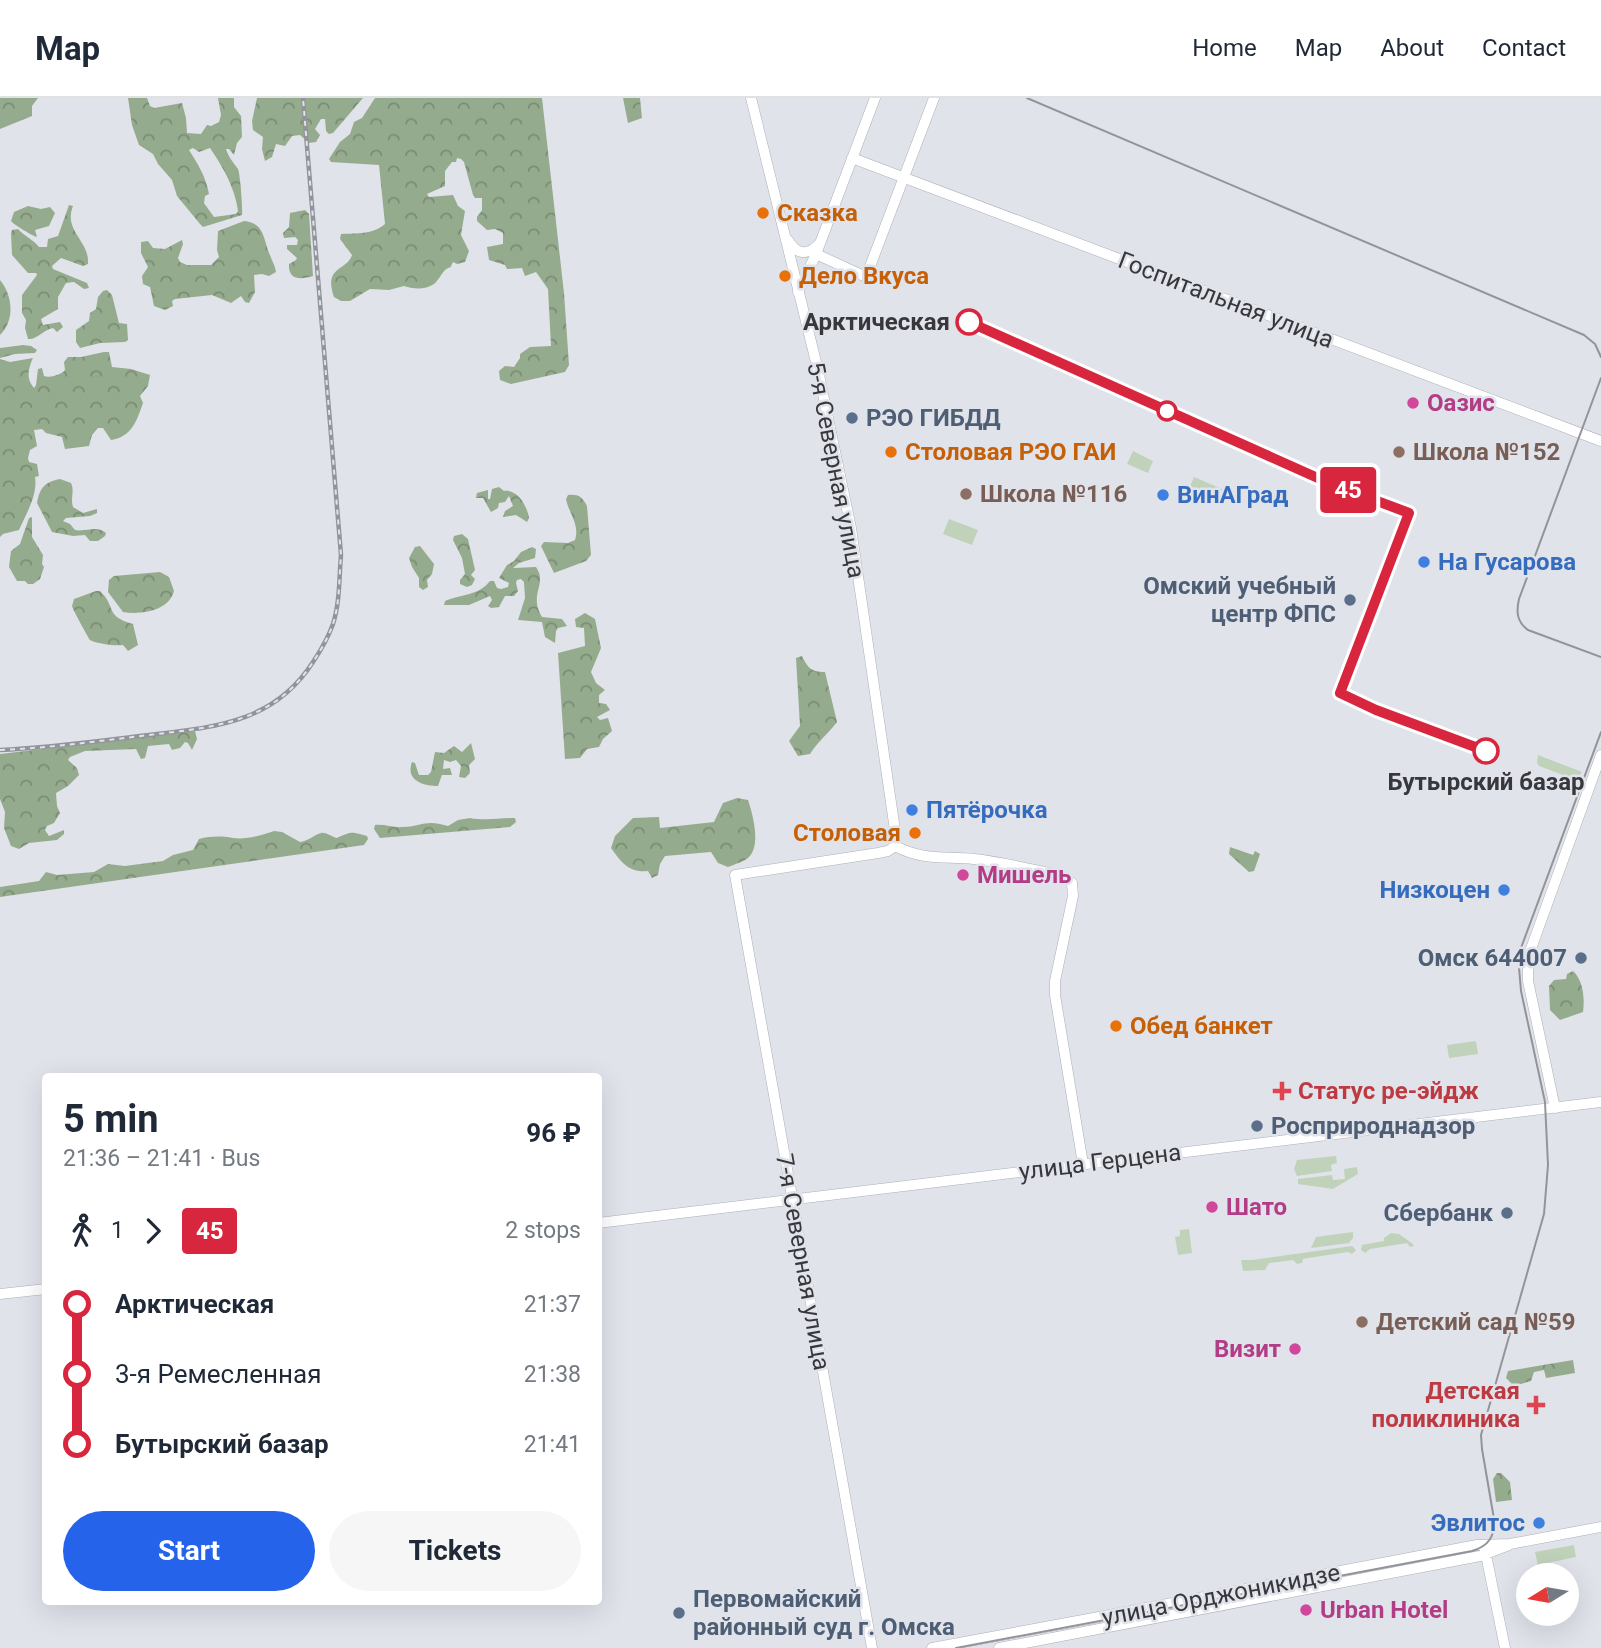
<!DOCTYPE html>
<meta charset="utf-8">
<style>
:root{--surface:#fff;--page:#f6f6f7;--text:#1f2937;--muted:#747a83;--line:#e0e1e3;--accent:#2563eb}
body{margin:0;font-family:Roboto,sans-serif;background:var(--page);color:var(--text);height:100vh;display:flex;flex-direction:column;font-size:26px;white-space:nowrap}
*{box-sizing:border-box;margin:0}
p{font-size:23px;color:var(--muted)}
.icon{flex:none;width:38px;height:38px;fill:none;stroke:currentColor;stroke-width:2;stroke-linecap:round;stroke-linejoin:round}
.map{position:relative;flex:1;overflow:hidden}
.drawer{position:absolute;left:42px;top:975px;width:560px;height:532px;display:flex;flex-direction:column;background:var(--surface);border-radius:7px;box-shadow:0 7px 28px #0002}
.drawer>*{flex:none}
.badge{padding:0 14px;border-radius:5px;font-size:24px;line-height:46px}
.needle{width:46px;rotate:259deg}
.buttons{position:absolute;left:1516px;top:1465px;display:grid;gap:14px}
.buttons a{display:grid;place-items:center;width:63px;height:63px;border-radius:50%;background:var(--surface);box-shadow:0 7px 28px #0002;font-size:35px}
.map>.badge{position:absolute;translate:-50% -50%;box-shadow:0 0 0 4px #fff}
.legs{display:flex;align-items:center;gap:10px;height:77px;padding:0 21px;font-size:23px}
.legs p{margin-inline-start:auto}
.overview{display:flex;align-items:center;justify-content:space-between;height:119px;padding:0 21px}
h1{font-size:38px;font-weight:700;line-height:52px}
.button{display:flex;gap:14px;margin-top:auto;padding:14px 21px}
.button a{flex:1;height:80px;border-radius:42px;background:var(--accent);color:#fff;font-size:28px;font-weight:700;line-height:80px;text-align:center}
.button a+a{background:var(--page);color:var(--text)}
ul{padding:0 21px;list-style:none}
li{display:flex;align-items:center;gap:24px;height:70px;font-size:26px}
li i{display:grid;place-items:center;width:10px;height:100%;margin:0 9px;background:currentColor}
li i::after{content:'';width:18px;height:18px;margin:-9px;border:5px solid;border-radius:50%;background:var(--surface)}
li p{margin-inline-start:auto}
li:first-child i{background:linear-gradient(#0000 50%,currentColor 0)}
li:last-child i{background:linear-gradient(currentColor 50%,#0000 0)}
header{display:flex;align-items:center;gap:42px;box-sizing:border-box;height:98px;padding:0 35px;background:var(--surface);border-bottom:2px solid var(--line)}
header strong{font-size:33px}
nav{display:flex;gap:38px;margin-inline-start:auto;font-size:24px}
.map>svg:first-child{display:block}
</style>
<header>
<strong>Map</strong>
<nav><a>Home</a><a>Map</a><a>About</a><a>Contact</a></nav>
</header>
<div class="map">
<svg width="1601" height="1550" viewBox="0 0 1601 1550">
<defs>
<pattern id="forest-crowns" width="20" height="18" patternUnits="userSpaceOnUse" patternTransform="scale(1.75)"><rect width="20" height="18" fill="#95ab8d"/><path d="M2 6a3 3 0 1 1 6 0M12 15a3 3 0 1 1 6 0" fill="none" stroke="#7b8c74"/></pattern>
</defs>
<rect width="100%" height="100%" fill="#e1e3eb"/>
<path fill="#c1d2bb" d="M1133,353L1153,363L1148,375L1127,366Z
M1194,379L1222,391L1218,403L1189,391Z
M949,421L978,432L972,447L943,436Z
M1538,657L1582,674L1576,682L1539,668L1537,665Z
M1476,943L1478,956L1449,960L1447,947Z
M1336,1058L1337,1065L1331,1067L1332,1073L1297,1078L1294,1071L1297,1062Z
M1357,1069L1358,1076L1333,1091L1298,1086V1081L1332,1077L1333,1082L1345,1081L1344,1071Z
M1189,1131L1192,1155L1178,1157L1175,1139L1180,1138V1132Z
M1353,1134V1140L1349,1145L1311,1150L1316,1139Z
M1391,1135L1399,1136L1413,1146L1414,1148L1410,1149L1407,1145L1370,1151L1365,1155L1361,1152L1362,1147L1384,1143V1140Z
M1352,1148L1356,1152L1352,1156L1348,1154L1308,1160L1303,1161L1302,1165L1297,1166L1293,1162L1269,1165L1265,1172L1243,1173L1241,1162H1252Z
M1574,1447L1576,1459L1538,1467L1535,1454Z"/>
<path fill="url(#forest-crowns)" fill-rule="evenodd" d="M0,0H38L32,8V18L0,31Z
M128,0H147L150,8L154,10L182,5L186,20L187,35L201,36L207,27L211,28L219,24L221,17L218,0H234V9L241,18L242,39L237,45L234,57L229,51H226C229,60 233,64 238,71C240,74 243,113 242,117L203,129L200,126L177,98L172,82L158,66L153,56L139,47L132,27ZM193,50L199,54L210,50C223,69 235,90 238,113L236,116L214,119L204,105L205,98L209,96C206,79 198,66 189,52Z
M257,0H363L333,35L329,36L326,33L325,21H321L315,31L320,37L316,44L309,45L300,37L292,38L285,48L276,46L272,59L265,63L262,51L263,39L253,32L252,23Z
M375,0H542L564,195L569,267L565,274L511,286L500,282L499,273L505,268L514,269L520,260V256L530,249L551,248L548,191L536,174L525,178L522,170L507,171L505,167L489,162L487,149L503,146V135L495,131L487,132L477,123V119L482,112V100H475L473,97L464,64L461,61L457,60L456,64H452L445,73V88L427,96L429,99L453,97L458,108L465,113L461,137L469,153L465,164L457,166L453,164C448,174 453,166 445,172C441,176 438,183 434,186C425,192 413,191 404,188L389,192L370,191L350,203H341L334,199C323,168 347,173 352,157L340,141L341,136C357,135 372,137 385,126L379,67L331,64L329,61L340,44L350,36L354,24L362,20Z
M623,0H640L642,20L628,25Z
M69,107L73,108C63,133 90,143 88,166L83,168L61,160L52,168L53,171L87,185L89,190L84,191L74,184L66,185L58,199V211L41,221L43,227L60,224L63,229L57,234L53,230C43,232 37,242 28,241L25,230L26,222L22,215V197L37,177L36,175H28L12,157L11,135L12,132L18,131C25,139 33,141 39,149H47L48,141L58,138Z
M28,108L41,111L50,109L55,115L49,128L35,132L37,139C33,138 14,127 11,123L14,114Z
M305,112L309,116L313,178C300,182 288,182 289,166L296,162L297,160L287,151V147H297L298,142L295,139L284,140L283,135L289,129L290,115Z
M244,123C265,125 263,141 270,157C272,163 275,167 276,174L269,178L262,176L254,177L255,194L249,205L245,204L241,198L231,205L212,197L175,201L172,203L173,208L165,212L154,208L150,189L143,186L142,178L148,169L141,155V144L148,143L153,150L165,151L182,142L183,146L178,160L180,164L187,167H211L219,159L217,152L218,133Z
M0,182C13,198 15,222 0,237Z
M107,192L112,197L119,225L127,226L128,242L125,244L100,245L80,250L76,244V232L89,223L90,215L96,211L98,199L103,193Z
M23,247L31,248L37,252L35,255L15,256L0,260V250Z
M104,254H109L112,269L131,271L150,277L148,288L140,298L143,305C137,322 132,339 111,342L103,330H98L92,337L89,348L65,351L62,339L46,335L42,331L34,332L37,348L30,352L28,360L29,364L37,366L39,378L35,379C38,397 26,416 19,432L3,436L0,439V261L10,264L33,260C29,269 25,280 34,290L36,287L38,271L42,270L44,278C50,280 61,277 65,272L64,264L68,259H81Z
M60,381L71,385C75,393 70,401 73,409L83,415L97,411V415L90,418L66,420L63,423L70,426L75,432C87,434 96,427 106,435L105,438L98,443H90L85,437L73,438L52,434L37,405C40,389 45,384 60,381Z
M499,389L504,393C518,391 527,408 529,420L527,424L516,417L503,419L505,413L513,408L509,398L505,404L499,405L498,410L491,414L483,400H476L477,395L488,392V401H490L492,391Z
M568,397C578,396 582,398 587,408L591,457L586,463L554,475L541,448L544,444L568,445L575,442C580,426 569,416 566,401Z
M32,419V439L43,457L42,466L44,469L40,481L33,486H28L25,483H17L9,469L11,453L20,446L29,420Z
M462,436L468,441L475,472L471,477L475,481L472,487L467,489L460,486V482L465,476L462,460L453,442L454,438Z
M420,448L434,466L432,476L427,482L428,489L423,492L419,489V480L412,469L409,460L415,449Z
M532,449L536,451L535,460L519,465L513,470L536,469C548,486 528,496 542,519L562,521L567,528L558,530L556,533L555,545L545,539L542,524L518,522L525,500L524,484L521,481L517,482L516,485L518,493L514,498H505L499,509L491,510L488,508L492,502L490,498L469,507H444L445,503C462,496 478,498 490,483H494L497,490L501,491L508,489L509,485L499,480L507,467L514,463L521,454Z
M160,474L169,479L174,493C169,513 141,517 123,514L108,494L109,482L114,478Z
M96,493H100C117,509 104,518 133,526L138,547L128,553L123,547C115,548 97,546 90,542C89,541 73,512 72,508L74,501Z
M585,515L595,521L601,550L591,574L596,585L605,592L599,597V605L606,606L610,612L597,619L600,622L608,620L612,633L603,641L599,649L587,651L580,660L565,661L558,555L585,548L584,530L576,529L575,521Z
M802,558C808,570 811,574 825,574L837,624C828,636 819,642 810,656L798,658L789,643L800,628L796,560Z
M195,633L197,641L192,652L188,645L185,644L180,650L172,652L169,646L148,648L145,660L141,661L136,651L85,653L70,659L68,662L77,670L79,677L68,688L56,695L57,708L60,715L54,725L47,728L45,732L49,738L64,732V736L57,742L29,745L19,751L11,748L4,730L5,714L0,701V656Z
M471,645L475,661L469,667L470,675L465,680L459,679L461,668L456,662L450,664L444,662L443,671L450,670L452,677H442L438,688C424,688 405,683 412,664L415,665L419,677H428L431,674L435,654L444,655L454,648L462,654Z
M737,700L748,702C753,717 761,747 749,759C744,764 735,766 728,769L718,765L711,754L665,758L660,766L658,777L652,780L648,773C629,775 622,765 611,750L615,738L633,720L659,719L660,730L714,724L723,705Z
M470,720C485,723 500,720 515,720L516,724L510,729L380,740L374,731L375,727C385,726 394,730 403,729C423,728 426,721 448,728L458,722Z
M274,733L282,734L300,744C308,743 314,737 321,735C327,734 331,739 337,740C353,733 350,734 367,738L368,741L364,747L0,799V789L39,783L46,774L57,777L94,774L108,766L125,768L163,763L173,757L193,752L199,741C211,738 221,738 233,740C245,742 263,737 274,733Z
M1230,749L1253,757L1255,753L1260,756L1254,773L1249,774L1229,756Z
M1573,873C1583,882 1585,900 1583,914L1560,922L1550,912L1549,888L1554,882L1566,881L1567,876Z
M1573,1262L1575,1275L1546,1280L1544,1272L1534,1274L1531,1283L1514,1288L1506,1280L1508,1273Z
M1497,1375H1501L1510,1384L1512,1402L1496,1404L1493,1381Z"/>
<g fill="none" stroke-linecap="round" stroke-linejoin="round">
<g stroke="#adafb7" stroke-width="11">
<path id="major" d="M751,0L818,272L851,430L896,739L895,748
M852,60L1601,343
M788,142C796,156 807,159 819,146
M816,156L866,179L934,0
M798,194L816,156L875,0
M895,748C924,763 944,758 974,761C1003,764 1032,772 1060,777L1072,785L1073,798L1055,883V897L1083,1066
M1555,1010L1528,883V859L1601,657
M598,1125L1601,1004
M0,1196L46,1191
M1485,1452L1505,1550
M872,1550L735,777L878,755L888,753L895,748
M932,1550C1114,1517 1296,1481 1477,1447L1510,1446L1601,1429
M999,1550L1480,1458L1509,1447"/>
</g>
<use href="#major" stroke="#fff" stroke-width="10"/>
<path stroke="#93949a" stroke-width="2" d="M1027,0L1584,237L1595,246L1601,259
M1601,280L1519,501C1516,514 1517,524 1528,532L1601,559
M956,1550L1472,1453C1489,1448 1495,1438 1494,1421L1482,1351L1481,1337L1544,1116L1548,1067L1545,1004L1521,893L1518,858L1601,634"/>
<g stroke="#93949a" stroke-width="4.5">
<path id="rail" d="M0,652C50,650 99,643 149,637C215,629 274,625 313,564C321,552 328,540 333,526C340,504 339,480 341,457L303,0"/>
</g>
<use href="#rail" stroke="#e1e3eb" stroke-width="2" stroke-dasharray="5" stroke-linecap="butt"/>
</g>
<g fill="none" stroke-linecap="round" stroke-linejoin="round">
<g stroke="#fff" stroke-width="16">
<path id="line-1" d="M969,224L1329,385L1409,415L1340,595L1376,612L1486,653"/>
</g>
<use href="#line-1" stroke="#d7263d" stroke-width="10"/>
</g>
<g fill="#e8710a" stroke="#e1e3eb" stroke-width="2.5">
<circle cx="763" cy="115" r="7"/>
<circle cx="785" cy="178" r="7"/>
<circle cx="891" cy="354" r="7"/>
<circle cx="915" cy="735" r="7"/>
<circle cx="1116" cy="928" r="7"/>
</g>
<g fill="#fff" stroke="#d7263d" stroke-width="3.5">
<circle cx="969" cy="224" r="12"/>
<circle cx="1167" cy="313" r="9"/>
<circle cx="1486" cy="653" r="12"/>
</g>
<g fill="#d1479c" stroke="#e1e3eb" stroke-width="2.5">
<circle cx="1413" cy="305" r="7"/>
<circle cx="963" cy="777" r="7"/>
<circle cx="1212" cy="1109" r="7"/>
<circle cx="1295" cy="1251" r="7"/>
<circle cx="1306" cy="1512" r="7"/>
</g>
<g fill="#5c6f8a" stroke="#e1e3eb" stroke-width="2.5">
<circle cx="852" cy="320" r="7"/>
<circle cx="1350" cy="502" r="7"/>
<circle cx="1581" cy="860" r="7"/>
<circle cx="1257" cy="1028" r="7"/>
<circle cx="1507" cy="1115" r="7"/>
<circle cx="679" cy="1515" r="7"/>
</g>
<g fill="#8d6e63" stroke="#e1e3eb" stroke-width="2.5">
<circle cx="1399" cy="354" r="7"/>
<circle cx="966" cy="396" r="7"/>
<circle cx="1362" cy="1224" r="7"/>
</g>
<g fill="#3f7fe0" stroke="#e1e3eb" stroke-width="2.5">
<circle cx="1163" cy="397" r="7"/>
<circle cx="1424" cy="464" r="7"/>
<circle cx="912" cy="712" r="7"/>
<circle cx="1504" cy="792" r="7"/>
<circle cx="1539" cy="1425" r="7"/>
</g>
<g fill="#e0444e" stroke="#e1e3eb" stroke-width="2.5">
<path d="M1278.5 982.5h7v7h7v7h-7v7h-7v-7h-7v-7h7z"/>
<path d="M1532.5 1296.5h7v7h7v7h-7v7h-7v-7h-7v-7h7z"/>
</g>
<g text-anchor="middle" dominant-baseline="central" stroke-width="5" stroke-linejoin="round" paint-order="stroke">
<g font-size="24" font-weight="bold" fill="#c56008" stroke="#e1e3eb" text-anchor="start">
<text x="777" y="115">Сказка</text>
<text x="799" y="178">Дело Вкуса</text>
<text x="905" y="354">Столовая РЭО ГАИ</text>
<text x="901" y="735" text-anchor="end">Столовая</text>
<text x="1130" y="928">Обед банкет</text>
</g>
<g font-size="24" fill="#38383c" stroke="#e1e3eb">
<text transform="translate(1226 202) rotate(21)">Госпитальная улица</text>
<text transform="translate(836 372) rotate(79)">5-я Северная улица</text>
<text transform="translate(1100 1064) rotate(-7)">улица Герцена</text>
<text transform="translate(803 1164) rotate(80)">7-я Северная улица</text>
<text transform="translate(1221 1497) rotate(-11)">улица Орджоникидзе</text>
</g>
<g font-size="24" font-weight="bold" fill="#38383c" stroke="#e1e3eb" text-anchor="end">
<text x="950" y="224">Арктическая</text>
<text x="1486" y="684" text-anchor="middle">Бутырский базар</text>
</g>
<g font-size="24" font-weight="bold" fill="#b23c85" stroke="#e1e3eb" text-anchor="start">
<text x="1427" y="305">Оазис</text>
<text x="977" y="777">Мишель</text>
<text x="1226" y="1109">Шато</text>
<text x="1281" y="1251" text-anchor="end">Визит</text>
<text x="1320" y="1512">Urban Hotel</text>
</g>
<g font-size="24" font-weight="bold" fill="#4e5e75" stroke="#e1e3eb" text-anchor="start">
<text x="866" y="320">РЭО ГИБДД</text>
<text x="1336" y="488" text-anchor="end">Омский учебный<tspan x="1336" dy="28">центр ФПС</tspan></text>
<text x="1567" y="860" text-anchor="end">Омск 644007</text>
<text x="1271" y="1028">Росприроднадзор</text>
<text x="1493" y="1115" text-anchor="end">Сбербанк</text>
<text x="693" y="1501">Первомайский<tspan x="693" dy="28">районный суд г. Омска</tspan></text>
</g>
<g font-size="24" font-weight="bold" fill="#785e54" stroke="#e1e3eb" text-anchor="start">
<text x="1413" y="354">Школа №152</text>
<text x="980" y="396">Школа №116</text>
<text x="1376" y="1224">Детский сад №59</text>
</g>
<g font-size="24" font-weight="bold" fill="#366cbe" stroke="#e1e3eb" text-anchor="start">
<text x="1177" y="397">ВинАГрад</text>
<text x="1438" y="464">На Гусарова</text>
<text x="926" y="712">Пятёрочка</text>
<text x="1490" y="792" text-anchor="end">Низкоцен</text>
<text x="1525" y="1425" text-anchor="end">Эвлитос</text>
</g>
<g font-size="24" font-weight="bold" fill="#be3a42" stroke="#e1e3eb" text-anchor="start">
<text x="1298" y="993">Статус ре-эйдж</text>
<text x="1520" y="1293" text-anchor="end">Детская<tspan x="1520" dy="28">поликлиника</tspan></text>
</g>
</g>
</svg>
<div class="buttons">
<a><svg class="needle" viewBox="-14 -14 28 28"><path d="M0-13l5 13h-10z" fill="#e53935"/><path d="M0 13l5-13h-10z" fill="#747a83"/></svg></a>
</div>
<b class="badge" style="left:1348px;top:392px;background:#d7263d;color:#fff">45</b>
<section class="drawer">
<div class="overview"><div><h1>5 min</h1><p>21:36 – 21:41 · Bus</p></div><b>96 ₽</b></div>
<div class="legs"><svg class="icon" aria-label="walk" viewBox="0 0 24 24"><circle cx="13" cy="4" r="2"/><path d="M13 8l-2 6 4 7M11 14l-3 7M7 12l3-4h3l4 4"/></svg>1<svg class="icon" aria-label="forward" viewBox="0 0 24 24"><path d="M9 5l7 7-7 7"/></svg><b class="badge" style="background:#d7263d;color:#fff">45</b><p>2 stops</p></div>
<ul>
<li><i style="color:#d7263d"></i><b>Арктическая</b><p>21:37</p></li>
<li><i style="color:#d7263d"></i><span>3-я Ремесленная</span><p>21:38</p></li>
<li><i style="color:#d7263d"></i><b>Бутырский базар</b><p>21:41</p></li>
</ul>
<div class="button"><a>Start</a><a>Tickets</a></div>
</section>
</div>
